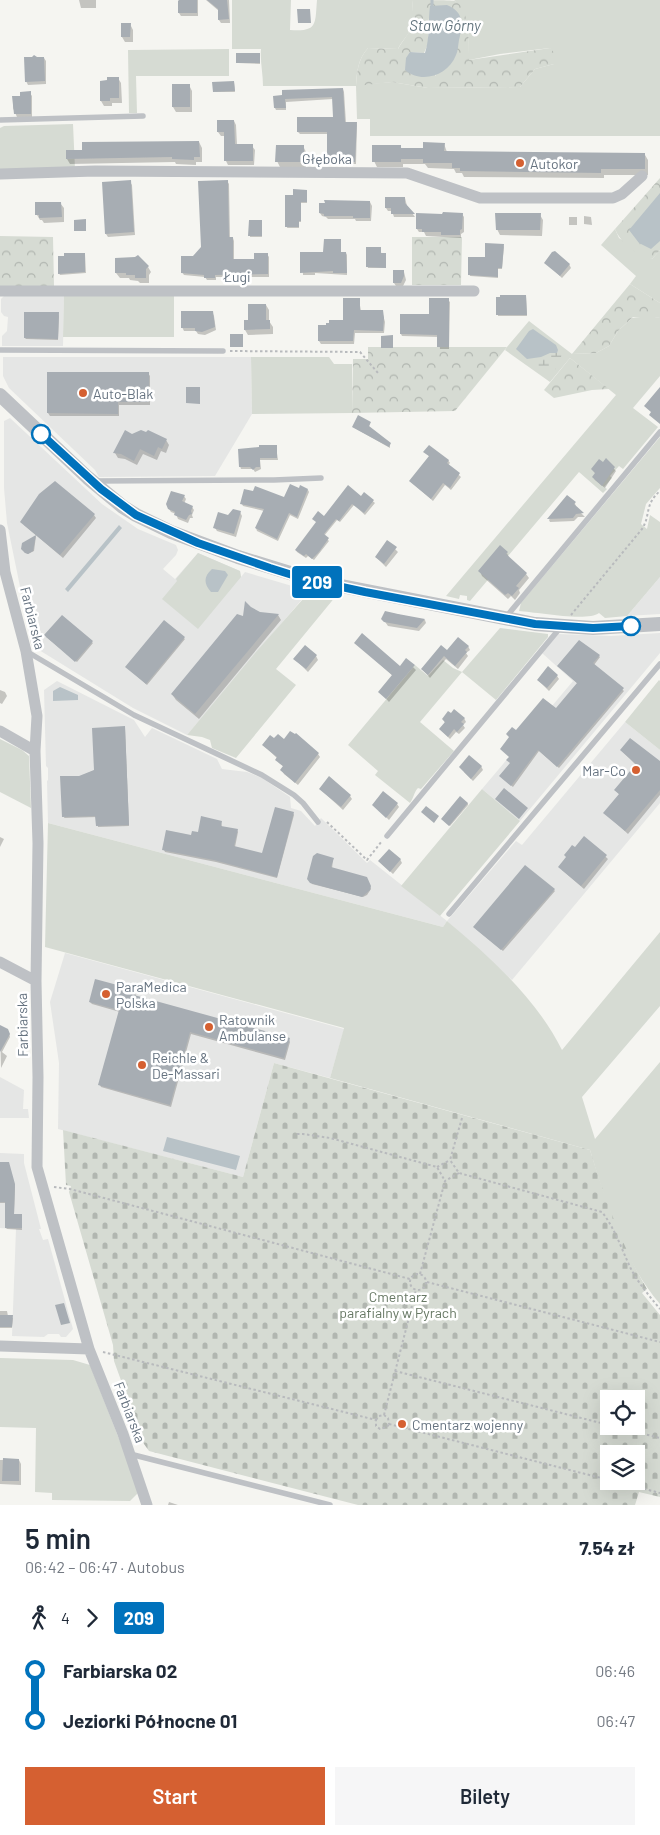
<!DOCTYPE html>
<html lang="pl">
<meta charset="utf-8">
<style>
:root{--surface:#fff;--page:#f6f6f7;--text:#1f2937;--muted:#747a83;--accent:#d56031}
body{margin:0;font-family:Barlow,sans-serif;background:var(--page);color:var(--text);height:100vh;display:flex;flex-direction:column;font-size:19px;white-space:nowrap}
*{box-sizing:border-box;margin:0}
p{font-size:16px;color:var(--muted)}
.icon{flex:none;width:28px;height:28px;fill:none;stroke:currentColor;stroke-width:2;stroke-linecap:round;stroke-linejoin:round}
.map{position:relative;height:1505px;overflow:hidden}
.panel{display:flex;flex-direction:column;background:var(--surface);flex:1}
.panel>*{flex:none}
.badge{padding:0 10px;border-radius:4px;font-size:18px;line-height:32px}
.tools{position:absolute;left:600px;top:1390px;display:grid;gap:10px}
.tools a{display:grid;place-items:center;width:45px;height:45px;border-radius:0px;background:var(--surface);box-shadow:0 5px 20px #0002;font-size:25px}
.map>.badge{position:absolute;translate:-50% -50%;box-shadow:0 0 0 2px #fff}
.legs{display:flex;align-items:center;gap:8px;height:55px;padding:0 25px;font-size:16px}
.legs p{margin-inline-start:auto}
.overview{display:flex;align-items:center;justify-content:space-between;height:85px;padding:0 25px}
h1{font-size:28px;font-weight:600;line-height:38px}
.cta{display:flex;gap:10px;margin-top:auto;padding:10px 25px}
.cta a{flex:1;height:58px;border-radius:0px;background:var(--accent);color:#fff;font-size:20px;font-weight:600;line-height:58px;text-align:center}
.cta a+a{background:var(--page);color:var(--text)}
ul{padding:0 25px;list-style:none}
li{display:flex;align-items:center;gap:18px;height:50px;font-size:19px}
li i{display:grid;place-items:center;width:8px;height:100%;margin:0 6px;background:currentColor}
li i::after{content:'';width:12px;height:12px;margin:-6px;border:4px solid;border-radius:50%;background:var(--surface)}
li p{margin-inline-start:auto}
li:first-child i{background:linear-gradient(#0000 50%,currentColor 0)}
li:last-child i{background:linear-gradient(currentColor 50%,#0000 0)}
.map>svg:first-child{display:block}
</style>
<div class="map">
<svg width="660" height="1505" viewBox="0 0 660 1505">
<defs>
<pattern id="forest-crowns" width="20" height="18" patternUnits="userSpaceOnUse" patternTransform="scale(1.25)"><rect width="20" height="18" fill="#d6dbd3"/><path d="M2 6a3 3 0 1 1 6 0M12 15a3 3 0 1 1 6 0" fill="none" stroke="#b1b6b0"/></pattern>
<pattern id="wetland-marsh" width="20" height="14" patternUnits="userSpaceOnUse" patternTransform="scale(1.25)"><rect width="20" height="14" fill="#d6dbd3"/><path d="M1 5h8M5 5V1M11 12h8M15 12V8" fill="none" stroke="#b1b6b0"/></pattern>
<pattern id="cemetery-stones" width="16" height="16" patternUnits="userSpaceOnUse" patternTransform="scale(1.25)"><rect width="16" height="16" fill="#d6dbd3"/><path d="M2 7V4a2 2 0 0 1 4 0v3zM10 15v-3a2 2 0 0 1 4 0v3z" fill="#b1b6b0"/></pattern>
</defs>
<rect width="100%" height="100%" fill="#f5f5f1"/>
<path fill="#e5e6e5" d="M5,295L64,296L63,346H2V336L7,331L8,317L4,316L1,312V299Z
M3,357H251L252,414L215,476L99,477L95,470L9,388L3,376Z
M10,418L102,504L138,529L176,545L178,550L176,555L163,569L175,579L198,553L240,571L241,577L245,572L309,591L187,735L133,708L31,645L30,640L40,629L36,609L25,611L7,523L4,488V421Z
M660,577V614L627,616Z
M660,633V653L520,821L482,789L573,681L542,653L558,634L611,636Z
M57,681L134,720L145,737L152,728L217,759L222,769L247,772L262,778L290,797L291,808L301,811L315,826L321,818L367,863L370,860L447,921L516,841L522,845L625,722L660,750V803L512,980L447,921L443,927L48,823L47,781L48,780V768L46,766L44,690Z
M65,953L344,1029L330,1078L274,1063L243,1177L58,1129L59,1063L50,1002Z
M0,1077L24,1090L23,1109H28L29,1118H0Z
M0,1153L24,1154V1163L41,1229H39L43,1240L48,1239L73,1329L66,1337H61L59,1334H48L44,1337L12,1336L16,1229L0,1228Z"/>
<path fill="#d6dbd3" d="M232,0H291L290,30C318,32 315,24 317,0H412C413,11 415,22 409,32C406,38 401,42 398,49L368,48C358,59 357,71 356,85L392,82L428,88L520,87L535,69L554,64L550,48L500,54L469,60C468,40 471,14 454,0H660V136H370V119H357L356,86H263C263,73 260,62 261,49H232Z
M229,49V76H136L137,113H129L128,50Z
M73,124L75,169L0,170V128L4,126Z
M615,229L619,238L652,259L660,250V303L630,284L636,276L601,245Z
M64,296H174V337H63Z
M649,316L660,318V376L633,408L658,427L623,469L619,466L610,476L612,478L604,487L607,489L603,493L579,472L470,601L467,600V596L460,595L459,599L446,596L616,395L570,358L550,382L505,350L507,347L529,321L572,354L596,353L609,346L618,331L632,318Z
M251,357H329L334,364H352V413L252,414Z
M660,437V488L646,504L641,524L647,529L650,515L660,522V577L627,616L605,618L599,613C587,622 536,612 519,611L521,603Z
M198,553L240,571L241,577L198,629L162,599L177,581L176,579Z
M311,590L336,596L276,669L296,685L236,758L212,748L210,740L202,737L187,735L256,652Z
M500,628L548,634V637L496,700L462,672L420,722L454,751L421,789L418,788C414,792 414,797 410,803L375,775L378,771L348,745L415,665L428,676L443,660L453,668L462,672Z
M659,680L660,681V750L625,722Z
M0,739L22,750L29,756L31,808L0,792Z
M482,789L520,821L440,916L401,886Z
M48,823L443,927L447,921C491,958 536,998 562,1050L660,932V1006L582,1097L595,1139L660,1062V1304C623,1261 606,1203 590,1150L330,1078L344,1028L45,947Z
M0,1358L73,1360L90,1365L127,1459L138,1493L130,1501L52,1500V1493L35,1492L36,1428L0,1427Z"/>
<path fill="url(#forest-crowns)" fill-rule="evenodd" d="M412,0C420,0 449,0 455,1C470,7 469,45 469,60L550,48L557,56L554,64L535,69L520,87L428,88L392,82L356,86C357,71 358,59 368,48L398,49C401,43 404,40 407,35C415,25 413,12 412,0ZM428,18L436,76L409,52L424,53L428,44Z
M660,178V250L652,259C637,255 621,244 615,229Z
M0,236L53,237L54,286H0Z
M412,237H462L461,285H412Z
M630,284L660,303V318C651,316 642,318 633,317L618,331L609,346L596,353L572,354Z
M368,347H507L455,411L352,413L353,359H368Z
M570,358L609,389L592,390L554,398L544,390Z"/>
<path fill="url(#wetland-marsh)" d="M556,345L564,351L555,370C543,374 536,366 527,359L541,357L558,350Z"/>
<path fill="url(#cemetery-stones)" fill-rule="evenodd" d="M274,1063L590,1150C605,1198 621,1245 647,1289L642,1293L660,1315V1497L639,1492L635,1505H358L149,1451L144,1444L114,1361L113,1345L69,1192L71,1186L66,1185L63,1130L243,1177ZM609,1399H636V1426H609ZM609,1454H636V1481H609Z"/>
<path fill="#b8c2c7" d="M447,5C464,12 463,24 459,40C458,45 458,51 456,55C448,76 421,84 405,70L406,58L410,52L425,53C430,38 428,22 430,6Z
M660,193V241L651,249L639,243L629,230Z
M533,329L556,345L558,350L557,353H550L541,357L527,359L516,349L529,331Z
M119,525L122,528L68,592L65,589Z
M212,569L225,571L228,575L218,592H211C204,584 203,577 212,569Z
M60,687L78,695V700L53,701V691Z
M167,1137L240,1156L236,1170L163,1151Z"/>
<path fill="#0003" d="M79,0H96V8H81Z
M179,0H198V16H181L179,13Z
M206,0H229L230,23H221L219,20V11Z
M130,24L133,30V42H125L122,37Z
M260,54V64L238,63Z
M44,58L46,61V84L28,85L26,81Z
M118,78L121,83L122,103H112V106H104L101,101Z
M234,82L235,92H214Z
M189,85L192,91V112H176L173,107Z
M343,89L344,92L346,123H356L357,125L356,164H330L328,161V134H300L298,132L334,118L333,99L286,102V110H276L275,108V97Z
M30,93L32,96V117H17L13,108V97H22Z
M234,121L236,125L237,145L252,146L255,150L254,165H228L226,161V136H221L218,132Z
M199,142L202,148V162H196V165L176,164L175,162L70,164L67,159Z
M444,144L447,152L645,155L648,160V175H604V178L464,177L462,173H456L454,169L428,168L425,164H403V167H377L374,161L400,146L402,149H425Z
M303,146L306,152V167H280L277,161Z
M227,181L229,184L230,238H233L234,241V260H255L267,254L269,257V277H216V280H207L205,277L184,275L182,272L202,248Z
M130,182L132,185L135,235L108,237L106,234Z
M307,191V203H301V222H299V228H287L294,196Z
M405,198L407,206L415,217H394L392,211H388L386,208Z
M370,202L372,206L371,221H356L355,219H328L326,217L322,216L320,213Z
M60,203L64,208V222L44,223L42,220H40L37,215Z
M462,214L464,217V232L461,234V238L426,236L424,232H419L417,229V215Z
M540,215L543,220L542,236L500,235L497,229Z
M584,216L591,217L592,225L584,224Z
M569,217H577V225H569Z
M261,221L262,237H250V236Z
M340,240L341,253H346L347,255V275L315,273V275H303L302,253H325Z
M504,246L502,269H498V278L470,276L469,258H487Z
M367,248L385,254L386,268H368Z
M85,254L86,273L60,275L59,273Z
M546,263L569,264L571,268L562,278Z
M148,267L151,272L149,275V283H140L138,281L130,280L129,278H120L116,273Z
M404,272L406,280L403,286H396L394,283Z
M526,296L527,316H498V315Z
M359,300L361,311H382L385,322L384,333H355L354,344H321L319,341V327L345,321Z
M448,300L450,302L449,349H440L439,337L402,336L401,334L430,316Z
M266,305L269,310V321L273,327V334L248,335L245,330L249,321Z
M212,312L214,316L216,330L205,335L198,334L196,331H184L182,327Z
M59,315L58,340L26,339L25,338Z
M148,373L150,376V405H119V416H50L48,413V374Z
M370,423L369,427L390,444V448L353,427Z
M132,435L166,440L169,445L166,453L161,451L157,460L143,454L137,465L125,459L118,458L115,453Z
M276,446L278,460H260L261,469L255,472L253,469H241L240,466Z
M424,452L448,460L450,463L448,465L461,477L451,490L445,485L433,501L410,481L430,457Z
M606,460L616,471L605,488L595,480L593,477L596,474L592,469L603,464Z
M300,490H308L309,492L298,519L290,515L278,541L257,531L256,528L264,511L243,506L242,504L285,498Z
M364,494L375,503L365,515L354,505L340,522L337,520L324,536L329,541L314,560L308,556L306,558L297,552L296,550L317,523L361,498Z
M184,496L186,499L184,504L192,507L194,510L192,515L193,518H190L188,523L178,519L176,514L171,512L169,509Z
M568,497L575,503L576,508L585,517H578L574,521L550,522L549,520Z
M240,512L242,516L236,537L217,531L215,528L229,516Z
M94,515L96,518L63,558L24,525Z
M36,536L34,551L28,554L24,552L25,543Z
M388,542L398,552L386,567L376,557Z
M507,553L509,558L526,574L529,578L519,590L520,593L515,600L511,596L508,599L482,576L480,571Z
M250,608L261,614L278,615L281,620L199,719L176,700L172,694L244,618Z
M386,612L425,620L426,623L419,631L388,626L383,619Z
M62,616L93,643L77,662L46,637Z
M164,622L185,639L147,685L128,668Z
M356,643L400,667L406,660L416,670L389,702L380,692L393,676Z
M468,646L470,650L466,653L468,656L458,669L446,659L430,678L422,669L447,652Z
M316,656L318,660L308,672L295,659Z
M599,656L600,657L594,665L624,691L559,768L539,751L513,787L502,778L511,763L510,757L516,732L556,710L578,684L558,666Z
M557,676L559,679L549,691L538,680Z
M0,690L5,692L7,696L2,704L0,703Z
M464,718L466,722L463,725L465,728L459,734L456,732L450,739L440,729L445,723L443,719Z
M125,728L129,826L98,827L97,817L64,818L79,777L95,770Z
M275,740L284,741L318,754L320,757L298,785L284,774L282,770L284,767L279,763L277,760L278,759L263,745Z
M621,750L660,763V795L628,834L605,813L620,795L615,790L636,765Z
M481,766L483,770L473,781L464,772Z
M320,789L350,796L352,799L343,810Z
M468,803V805L450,826L443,820Z
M397,804L399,807L389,820L374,805Z
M293,813L294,815L277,878L216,862L165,852L164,850L221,822L222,827L237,830L238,832L235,847L263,855Z
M0,837L4,839L0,847Z
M584,837L608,859L584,889L562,870L567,858Z
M333,859L332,869L367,879L371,889L367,895L363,897L312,884L309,879Z
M400,859L402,863L393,874L380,862Z
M554,890L555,891L503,951L476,929Z
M135,991L136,997L289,1039L290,1042L285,1060L191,1034L171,1107L101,1087L100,1085L120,1012L92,1004L90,1002Z
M0,1026L9,1033L10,1037L2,1052L7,1056L1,1068Z
M0,1164L9,1165L15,1187L14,1215H21L22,1230L7,1229L6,1228V1203H0Z
M0,1311H7L8,1316L13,1318L12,1328H0Z
M0,1460H19L21,1464V1485L0,1484Z
M169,1502L178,1505H168Z"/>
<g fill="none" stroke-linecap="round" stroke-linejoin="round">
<path stroke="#b8c2c7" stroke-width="3" d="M432,0V6"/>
</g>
<path fill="#a7adb3" d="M179,0H197V13H178V1Z
M207,0H227L229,19L218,20V9Z
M297,9H310L311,23H298Z
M121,23H131L130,37H121Z
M236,53H260V63H236Z
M34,55L37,57H44L45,81L25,82L24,57H32Z
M107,77H119V98H110V101H100V81L107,80Z
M234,81L235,91L213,92L212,82Z
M172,84H190V107H172Z
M343,88L345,122H357L355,162H327V132H297V117H333L332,97L285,99L286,108H274L273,96L282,95V90Z
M31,91V114H14L12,96H20V92Z
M217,120H234L235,144H253V161H224V132H217Z
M199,141L200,157H194V160L172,159V157L66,159V150H82V142Z
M423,142L445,143L444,151L645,153V169H601V173L460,171V168H452V163H423V159H401V162H372V145H401V148H423Z
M276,145H304V162H275Z
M131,180L134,232L105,234L102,182Z
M228,180L229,237H233V259H254V253H268V274L215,275V278H204V275L181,273V256H193L201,247L198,181Z
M293,189L307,190V202H301V221H299V227H285V195H293Z
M385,197H405V203L415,214H391V208H385Z
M324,200L370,201V218H353V216H324V214L319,213V203H325Z
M35,202H61L62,217L39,218V215H35Z
M443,212L463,213L462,229L460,230V235H441V232H422V229H416V213L442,214Z
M495,213H541L540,230H496Z
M86,219V231H74V220Z
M249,220H262V236H248Z
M324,239H341V252H346L347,273H333V271L300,273V252H323Z
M485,243L504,244L502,268H498V277L468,275V257H485Z
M366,247H381V253H386V268L366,267Z
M555,251L570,264L560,276L544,263L552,252Z
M64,253H85V272L58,274V256H64Z
M138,255L149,266L146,269V278H135V275H126V273H115V258L135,257Z
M393,270H404V276L401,283H393Z
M500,295H526L527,315H496V297H500Z
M343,298H360V310H383L384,318L383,331L354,330L353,341H318V325H326V323H329V320H343Z
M429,298H449V347H437V335L400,334V314H429Z
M248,304H266V320H270V329L244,330V320H248Z
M181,311H213L215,327L202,332L195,331V328H181Z
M24,312H59L58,339L24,338Z
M230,334H243V347H230Z
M393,335V348H381V336Z
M47,372H149V402H118V414L47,413Z
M186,387H200V404L186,403Z
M660,387V424L649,415L651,412L644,406Z
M358,415L371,422L369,426L391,443L389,447L352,427Z
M125,430L132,434L141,430L146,432L148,430L167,439L162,449L158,447L154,456L140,449L134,461L121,454L113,453Z
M259,445H277V458H260V467H256L253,470L250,467H239L238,449L259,447Z
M429,445L449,460L447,463L460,473L450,488L443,483L431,499L409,481L429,456L423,452Z
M606,458L615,467L602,486L592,477L595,473L591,469L599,459L603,462Z
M55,481L95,514L60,555L20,522L39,494Z
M290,484L299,488L300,485L308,489L297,517L289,513L277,539L255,528L264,509L240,504L244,489L253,491L255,486L284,497Z
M348,485L361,496L364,492L374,500L364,513L352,504L339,521L336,519L324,534L329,538L319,552L312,559L306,554L304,556L295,550L316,522L312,519L318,511L324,516Z
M171,491L185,495L182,501L193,506L191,511L192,514L189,515L186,520L174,515L175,512L168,509L166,504Z
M567,495L576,502L574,504L584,513L576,514L573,518L547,519Z
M233,509L241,511L234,534L213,528L218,512L228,515Z
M36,535L33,551L28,554L25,553L21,549L22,543Z
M387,540L397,547L384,564L375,557Z
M500,545L508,552L506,554L527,573L516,586L519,588L512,596L508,593L505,595L478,571Z
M245,601L251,607L260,612L279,614L195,714L171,694L237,614L243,616Z
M385,611L398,614L425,619L417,628L384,622L381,619Z
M62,615L93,641L75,662L44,635Z
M164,620L185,637L146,684L125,667Z
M362,633L400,666L406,658L415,665L386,699L378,692L392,675L354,643Z
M458,637L469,646L465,650L467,652L455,666L444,656L428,675L421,669L441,645L447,650Z
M579,640L600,655L593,663L624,688L557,767L538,750L511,786L499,776L510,763L506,760L509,757L500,749L509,737L506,734L512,727L516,730L543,698L556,708L577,683L557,666Z
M305,645L317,655L306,669L293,659Z
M548,666L558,675L547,688L537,680Z
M454,709L465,718L461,722L464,724L457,732L454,729L448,737L439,729L445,722L442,719L448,711L451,713Z
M125,726L129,825L96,826L95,816L62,817L60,776H79L94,770L92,728Z
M290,731L295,734L296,733L319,753L295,783L280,770L283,766L275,760L277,757L262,745L270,735L274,738L278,734L284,739Z
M630,738L660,761V790L625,831L603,813L619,794L614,790L636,764L620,750Z
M469,755L482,766L471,779L459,767Z
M329,776L351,795L341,807L319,789Z
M504,788L528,808L519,819L495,799Z
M383,791L398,803L386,818L372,805Z
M460,796L468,803L449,826L441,819Z
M426,806L439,816L434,823L421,812Z
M275,807L294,812L277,877L214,860L162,850L166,830L191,835L192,831L198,832L201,816L222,821L221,826L238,829L234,846L262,853Z
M584,836L607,855L581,886L558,867L566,857L564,855L569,849L572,845L575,847Z
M389,849L401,859L390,872L378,861Z
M317,853L334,858L331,867L367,877L371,886L370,890L362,897L310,883L307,879L313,856Z
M525,865L555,889L501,950L473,927Z
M95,979L136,990L134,995L290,1038L284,1058L190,1032L170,1105L98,1085L119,1010L89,1002Z
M0,1025L8,1029L10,1034L0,1052Z
M0,1162H9L15,1184L14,1214H22V1228H5V1202H0Z
M64,1303L70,1323L61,1325L55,1305Z
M0,1315H13L12,1327H0Z
M3,1458L19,1459V1481H2Z"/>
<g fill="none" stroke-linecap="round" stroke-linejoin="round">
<path stroke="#b8babd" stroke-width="2" stroke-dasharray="2.5 2.5" stroke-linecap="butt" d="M230,351L360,352L378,373
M571,615L642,529C651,515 644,505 660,491
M327,822L367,860L382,841
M462,1118L450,1160L459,1173L602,1212C616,1230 622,1251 632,1271C640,1285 650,1297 660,1309
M297,1134H303L330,1138L437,1167L445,1181
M437,1167L450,1160
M54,1187L70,1189L410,1279
M410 1282a8 8 0 1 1 16 0a8 8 0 1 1-16 0Z
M420,1274L445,1181L459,1173
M427,1282L660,1342
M103,1352L376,1420V1426L380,1429L387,1427L389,1424
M395,1371L609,1425
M384,1415L416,1290
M376,1420L379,1416L384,1415L388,1418L389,1424
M389,1424L609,1480
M613,1426L660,1438
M615,1481L660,1493"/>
<path stroke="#bec1c5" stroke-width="5.5" d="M0,120L143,116
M0,350L223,351
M97,481L274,480L321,478
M506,617L660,432
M26,651L134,715L262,775L294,795L303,803L318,822
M387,836L560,628
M449,914L660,664
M130,1454L330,1505"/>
<path stroke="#bec1c5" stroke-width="11" d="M0,174L95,171L407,173L480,198H613L622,194L642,176
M0,291H474
M0,530L5,572L26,651L37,716L35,751L38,843L36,981L38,1077L37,1167L89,1349L123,1434L147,1505
M0,731L35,751
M0,962L36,981
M0,1346L89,1349"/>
<path stroke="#bec1c5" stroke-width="14" d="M0,395L88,478L123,507L136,515L171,532L238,557L316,581L535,624L593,628L660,624"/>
</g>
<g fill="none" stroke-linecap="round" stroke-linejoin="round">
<g stroke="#fff" stroke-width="11">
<path id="line-1" d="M41,434L101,489L136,515L198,543L270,568L305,579L365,592L535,624L593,628L631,626"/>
</g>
<use href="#line-1" stroke="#0072bc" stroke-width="8"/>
</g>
<g fill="#d56031" stroke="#fff" stroke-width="2">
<circle cx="520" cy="163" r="5"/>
<circle cx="83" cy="393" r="5"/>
<circle cx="636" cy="770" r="5"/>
<circle cx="106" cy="994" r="5"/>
<circle cx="209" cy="1027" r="5"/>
<circle cx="142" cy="1065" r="5"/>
<circle cx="402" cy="1424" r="5"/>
</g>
<g fill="#fff" stroke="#0072bc" stroke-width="2.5">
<circle cx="41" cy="434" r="9"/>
<circle cx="631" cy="626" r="9"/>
</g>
<g text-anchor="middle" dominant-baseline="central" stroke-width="5" stroke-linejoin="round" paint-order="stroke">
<g font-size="14" fill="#667380" stroke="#fff">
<text x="327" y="158">Głęboka</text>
<text x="237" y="276">Ługi</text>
<text transform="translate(33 618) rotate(76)">Farbiarska</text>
<text transform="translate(22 1025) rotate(-91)">Farbiarska</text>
<text transform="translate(130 1412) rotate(69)">Farbiarska</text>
</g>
<g font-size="14" fill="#667380" stroke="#fff" text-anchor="start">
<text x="530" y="163">Autokor</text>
<text x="93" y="393">Auto-Blak</text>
<text x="626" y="770" text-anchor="end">Mar-Co</text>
<text x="116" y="986">ParaMedica<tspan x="116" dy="16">Polska</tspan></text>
<text x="219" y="1019">Ratownik<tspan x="219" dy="16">Ambulanse</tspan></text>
<text x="152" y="1057">Reichle &amp;<tspan x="152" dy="16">De-Massari</tspan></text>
<text x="412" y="1424">Cmentarz wojenny</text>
</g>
<g font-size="14" fill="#677864" stroke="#fff">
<text x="398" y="1296">Cmentarz<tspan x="398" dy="16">parafialny w Pyrach</tspan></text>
</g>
<g font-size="15" font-style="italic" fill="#62747d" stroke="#fff">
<text x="445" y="25">Staw Górny</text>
</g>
</g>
</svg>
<div class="tools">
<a><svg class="icon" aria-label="locate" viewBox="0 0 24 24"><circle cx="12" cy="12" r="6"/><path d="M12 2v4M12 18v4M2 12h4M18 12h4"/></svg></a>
<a><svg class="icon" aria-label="layers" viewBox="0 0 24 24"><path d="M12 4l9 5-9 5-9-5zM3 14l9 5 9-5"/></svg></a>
</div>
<b class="badge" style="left:317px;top:582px;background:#0072bc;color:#fff">209</b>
</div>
<section class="panel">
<div class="overview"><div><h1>5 min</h1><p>06:42 – 06:47 · Autobus</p></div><b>7.54 zł</b></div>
<div class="legs"><svg class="icon" aria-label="walk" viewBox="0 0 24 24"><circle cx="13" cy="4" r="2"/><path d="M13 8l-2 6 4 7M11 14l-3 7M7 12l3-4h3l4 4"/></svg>4<svg class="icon" aria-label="forward" viewBox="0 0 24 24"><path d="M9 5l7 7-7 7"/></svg><b class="badge" style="background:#0072bc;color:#fff">209</b></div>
<ul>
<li><i style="color:#0072bc"></i><b>Farbiarska 02</b><p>06:46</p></li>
<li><i style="color:#0072bc"></i><b>Jeziorki Północne 01</b><p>06:47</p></li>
</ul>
<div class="cta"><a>Start</a><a>Bilety</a></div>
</section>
